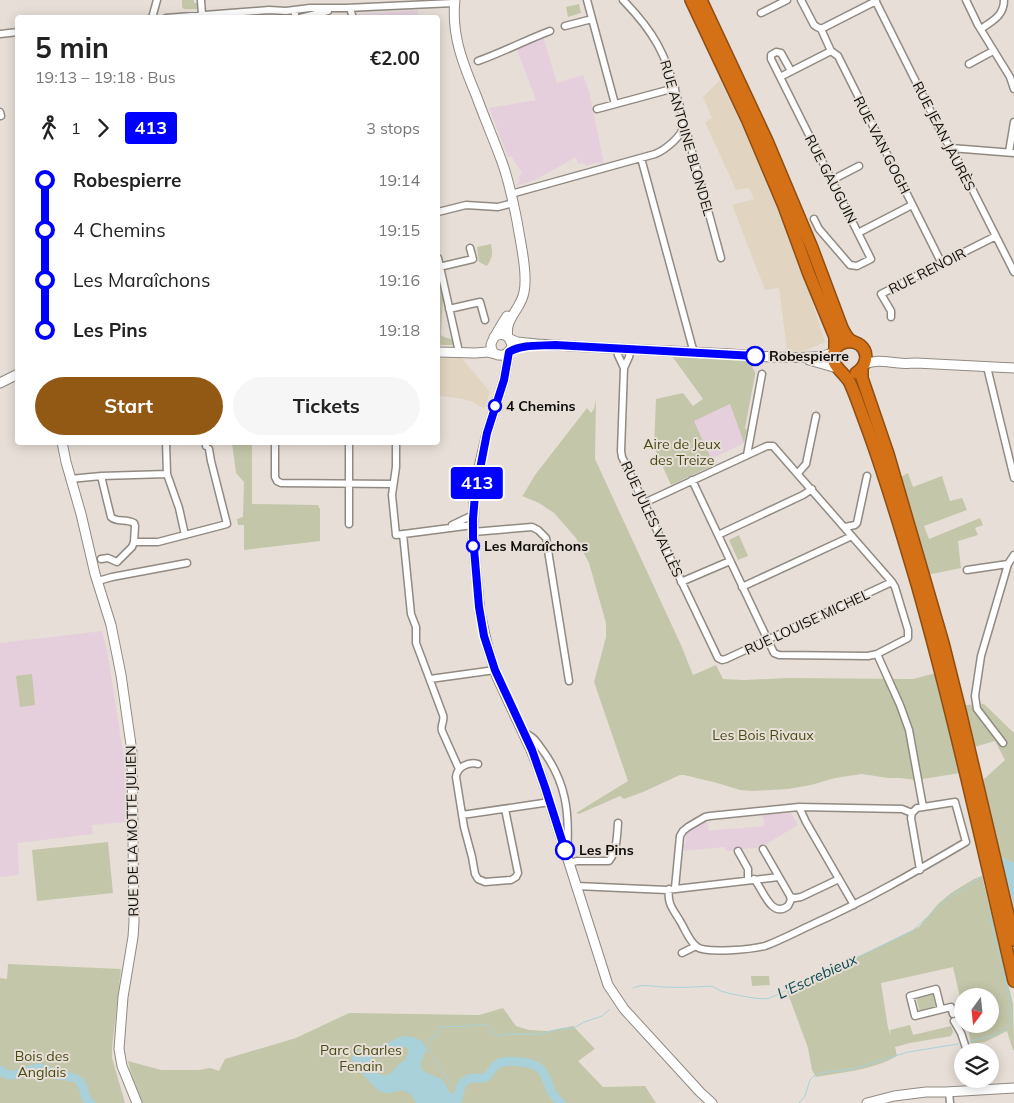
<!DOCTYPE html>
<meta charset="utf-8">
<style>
:root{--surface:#fff;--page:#f6f6f6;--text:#222;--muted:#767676;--accent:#925915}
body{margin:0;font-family:Mulish,sans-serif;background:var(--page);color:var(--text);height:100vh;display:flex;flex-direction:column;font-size:19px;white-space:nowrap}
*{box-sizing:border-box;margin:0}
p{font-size:16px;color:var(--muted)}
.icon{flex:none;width:28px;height:28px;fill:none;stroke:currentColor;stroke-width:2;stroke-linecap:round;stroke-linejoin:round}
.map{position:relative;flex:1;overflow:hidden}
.side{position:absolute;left:15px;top:15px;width:425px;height:430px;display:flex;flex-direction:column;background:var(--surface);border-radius:5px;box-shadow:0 2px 12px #0003}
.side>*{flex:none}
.badge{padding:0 10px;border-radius:4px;font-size:18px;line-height:32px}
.needle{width:32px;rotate:195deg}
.fabs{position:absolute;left:954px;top:988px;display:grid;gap:10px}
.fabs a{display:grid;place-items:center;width:45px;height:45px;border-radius:50%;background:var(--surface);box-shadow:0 2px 12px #0003;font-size:25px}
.map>.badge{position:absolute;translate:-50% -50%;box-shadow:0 0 0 2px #fff}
.legs{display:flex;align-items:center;gap:8px;height:55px;padding:0 20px;font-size:16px}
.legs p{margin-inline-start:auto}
.overview{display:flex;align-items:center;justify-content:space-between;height:85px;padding:0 20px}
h1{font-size:28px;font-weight:700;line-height:38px}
.action{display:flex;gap:10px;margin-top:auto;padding:10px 20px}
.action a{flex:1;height:58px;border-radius:30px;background:var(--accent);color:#fff;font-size:20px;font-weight:700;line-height:58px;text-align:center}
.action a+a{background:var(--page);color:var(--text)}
ul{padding:0 20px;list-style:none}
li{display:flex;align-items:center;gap:18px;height:50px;font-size:19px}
li i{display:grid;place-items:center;width:8px;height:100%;margin:0 6px;background:currentColor}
li i::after{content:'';width:12px;height:12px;margin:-6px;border:4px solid;border-radius:50%;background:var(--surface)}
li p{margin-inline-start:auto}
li:first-child i{background:linear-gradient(#0000 50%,currentColor 0)}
li:last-child i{background:linear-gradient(currentColor 50%,#0000 0)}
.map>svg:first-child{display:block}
</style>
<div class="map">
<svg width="1014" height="1103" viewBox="0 0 1014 1103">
<rect width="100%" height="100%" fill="#e7dfd7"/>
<path fill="#e1d5c1" d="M720,80L745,132L773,196L810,295L825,342L802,352L787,351L779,288L765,290L732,205L754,199L749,188L736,190L705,122L712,118L703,97Z
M438,358H462L490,392L484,409L473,402L463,399L441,396L438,397Z"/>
<path fill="#e5cfdd" d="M417,10L419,17H357L359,14H362Z
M543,36L557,83L583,75L589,91L604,164L600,165L599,162L585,166L584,163L578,164L576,157L535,180L516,186V185L520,180L518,178L522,173L511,156L508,157L489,108L536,100L516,47Z
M730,404L744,443L711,459L694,420Z
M102,631L107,650L127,777V822L92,825L93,834L18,843L19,875L0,877V643Z
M791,813L798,825L763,846V847L726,851L725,847L684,851L683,844L686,843L685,833L707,821L709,831L733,828V829L764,826V819L761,815Z"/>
<path fill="#c3c6a8" d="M182,0H194V3H198V9H184L182,7Z
M579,4L581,13L568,17L566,7Z
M491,244C493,255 492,258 487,266L479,262L477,247Z
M441,284L443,296L441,335L444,337L451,339L454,343L453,345H438V286Z
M672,356L748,360L755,372V375L745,428L747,430L744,443L730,404L694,421L714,465L671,485L654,447L656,399L683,393L693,406L703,399Z
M596,399L595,459L681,645L693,675L716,665L723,679L744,680L788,678L913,679L936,673L960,773L916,780L900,778H888L862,774L835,778L811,785L788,789L753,791L740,790L717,783L684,775H680L643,792L624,799L620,796L579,814L576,813L628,781L594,682L606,637V623L589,563L576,538L554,513L539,503L522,496L523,495L535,475L587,408L591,413L594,409Z
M232,443H252V504L318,505L320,509V541L244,550V525H238L237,519L243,517L244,482L236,473Z
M908,473L913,487L942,476L950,501L962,498L967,510L924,526L929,539L980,518L983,525L975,528L978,535L958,541L961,568L927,575L899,478Z
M739,535L748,556L738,560L729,540Z
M32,674L35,705L20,707L16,676Z
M984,704L1014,733V863L1001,857L983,780L1005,760L995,741L974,747L965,705Z
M108,842L113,893L37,901L32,850Z
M982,876L1013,1004L1014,1050H1013L1007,1031L985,1042L971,1044L967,1024H990V996H962V1006L953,967L881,983L888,1028L891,1036L890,1030L910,1025L913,1035L951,1026L953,1032L951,1036L910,1043L895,1047L897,1056C873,1070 843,1072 816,1077L812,1070L808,1048L787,991L919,927L938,904L951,893L974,879Z
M8,964L121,969L112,1048V1058L125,1103H0V978L7,979Z
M751,976H769L770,985L752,986Z
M932,992L936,1009L920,1013L916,996Z
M503,1008L516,1026L529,1030L548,1031L573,1026L595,1049L578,1061L603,1087L645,1086L656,1103H139L128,1061L161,1070H199L210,1068L219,1071L225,1059L296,1038L349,1013L479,1015Z"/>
<path fill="#a8d1da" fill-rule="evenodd" d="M1001,857L1014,863V907L1013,902Z
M404,1036L413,1037L422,1041L427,1050L421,1061V1068L423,1071L443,1080L450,1093L458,1097L457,1103H417C402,1079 396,1099 379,1091C375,1088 354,1065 353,1061C352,1060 352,1058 352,1057C359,1046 371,1049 382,1045C389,1043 396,1038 404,1036ZM401,1047H406L408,1049V1052L405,1060L399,1064L391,1073L388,1075H380L369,1065C373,1053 379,1055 389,1053C393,1052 397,1050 401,1047Z"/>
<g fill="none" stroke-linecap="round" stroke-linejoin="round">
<path stroke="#a8d1da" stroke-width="1" d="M633,988C643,983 654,987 665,987C680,988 695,987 710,986C715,987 717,989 721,991C730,994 762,1001 770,998L888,943L912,931L951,896L969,886L980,877
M970,1041C981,1039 1006,1034 1011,1023C1014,1012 1002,968 999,955C995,940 992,925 989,910
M450,1093L459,1095L450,1083L428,1048L429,1040L432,1038L437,1037L439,1027L471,1026L484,1024L487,1025L497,1036L508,1034H539L560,1029L574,1028L584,1022L602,1016L609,1010
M799,1103L805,1096L810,1080L814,1076L821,1073L853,1069L908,1052L958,1044"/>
<path stroke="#a8d1da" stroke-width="9" d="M0,1070C15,1083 25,1067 41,1068C47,1069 52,1074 59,1075C65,1077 73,1076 78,1080C86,1085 82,1098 91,1103
M457,1103C460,1091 459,1078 475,1078C478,1078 482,1079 486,1077C491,1073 493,1066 499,1063C506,1060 514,1061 521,1062C554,1065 541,1087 561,1103"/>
<g stroke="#918a82" stroke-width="9">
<path id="street" d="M201,0L202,15
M587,0L615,104
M801,0L814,25L817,27L821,29L876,1
M875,0L943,136L956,157L1014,272
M966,0L978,25L1010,77L1014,89
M350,8L353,18
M761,13L787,0
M152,18L157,0
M166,18L269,10L286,11L310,8H346L454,3
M295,18V10
M300,18L328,11
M565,26L592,19
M821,29L831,51L838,56L942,264
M981,29C992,21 1004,16 1004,0
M0,34L18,32
M478,61C503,52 526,40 550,31
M969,64L993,51
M791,71L781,53L776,52L771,55V59L871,259L857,266L850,265L819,229L814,219
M780,77L831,51
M597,109L675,88
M0,112L1,116
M683,129L688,137L721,258
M951,148L1014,153
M1009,152L1014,122
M641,158L694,353
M832,180L859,166
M511,194L655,154C665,150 683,136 684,124C684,116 679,105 677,97C666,54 654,32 623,0
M438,212L466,205L498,207L513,203
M858,233L912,205
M438,258L459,352
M439,267L473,259L470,248
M449,309L480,302L485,320
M891,317V311L881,294L996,236
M617,349L618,355L624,368L621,451L622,457L718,658L722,660L726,659L892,582
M987,367L1014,478
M624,368L629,357L631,349
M166,442L167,474L179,508L185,535
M206,442V446
M275,442V477L277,481L281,483L393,484
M349,442V524
M396,442V467L392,495L396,535L473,525
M747,455L762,374
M798,473L806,464L816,416
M101,476L111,517C117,523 126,518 134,523L135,526L134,542
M70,479L101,476L167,474
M644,503L767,446H773L892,582L895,587L908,630V638L877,654L868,656L779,655L774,653L692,480
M452,525L473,515
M845,527L855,525L857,523L867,476
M473,532L532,527L538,530L546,538L569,681
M403,534L411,614L416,627V643L443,715C445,721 440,725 442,731L459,769
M718,535L803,495L812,489
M134,542H158L227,524L211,461L209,449
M101,559L108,558L117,562
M117,562L132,547L134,542
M967,570L1008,564
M98,581L112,577L187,563
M681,582L730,561
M742,587L852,536
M877,654L900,705L909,730L923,807
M430,679L495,670
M524,733C532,735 536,741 541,748C566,781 570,812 567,853
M1003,743L977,709L975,696L981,656L1006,571L1008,564L1014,555
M478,764C469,761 457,767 456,777L464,827L472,857L475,874L478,879L485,882L511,880L516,877L518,873L505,809
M799,807L806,822L854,905
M912,813L911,818L920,870
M462,815L550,802
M738,851L748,869V880
M569,863L577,861H609C617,851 617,836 618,823
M754,879C763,889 771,919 788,906L791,900L790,896L763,849
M576,886L667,890L779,877
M675,888L680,836L683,831L688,827L705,817L710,816L799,807L902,809L912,813
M669,889C667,904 673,909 680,921C685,929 689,941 697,947C707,954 753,949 765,946C781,940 796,932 811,925C865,901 915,872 966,842L955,802L917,808L912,813
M790,897L795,898L801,897L839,879
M682,953L696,946
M941,1009L936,989L910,996L915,1016L951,1007L953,1014
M954,1021L961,1033L967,1051
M976,1079L980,1090
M949,1092L950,1103"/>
</g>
<g stroke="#918a82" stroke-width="11">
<path id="secondary" d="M455,0C451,34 463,64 476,95C484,117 494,140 502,162C509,181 513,201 517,221C520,240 528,274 524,292C521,310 504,318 508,337
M494,337C500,333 505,334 509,338L512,345C509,359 491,358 491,345C491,341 504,321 507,316
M510,339L517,342L537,344C602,348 667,351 732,354C754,356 816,362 834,352
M438,352L475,353L487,352L495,354
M509,352L504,380L487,433L479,467L474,503L473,540L480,613L488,648L497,677L531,750L541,775L608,985L624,1009L700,1092L712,1103
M809,360L837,368
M865,364C876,359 887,362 899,363C905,364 910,363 916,363L1014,368
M0,383L18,374
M62,442L66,462L81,514L95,574L111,625L121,675L132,752L134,922L133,937L123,997L119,1049L122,1066L137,1103
M867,1103L894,1096L926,1092H946L1014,1088"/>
</g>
<g stroke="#8f4d11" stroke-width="14">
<path id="highway" d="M691,0L748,121L784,206L809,274L835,337V349
M701,0L767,141L812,248L842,328C844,332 846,336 849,339C852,342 856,342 860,345C870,353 866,367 856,373
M853,342C846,341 840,343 836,348C826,364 845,372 850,383C856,396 860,409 865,422C885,475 901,530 917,584C954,715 983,848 1014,981
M862,368V378L888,454L943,643L960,711L1014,940"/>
</g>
<use href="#street" stroke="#fff" stroke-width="6"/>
<use href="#secondary" stroke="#fff" stroke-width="9"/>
<use href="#highway" stroke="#d47015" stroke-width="11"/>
</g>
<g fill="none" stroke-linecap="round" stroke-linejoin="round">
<g stroke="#fff" stroke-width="11">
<path id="line-1" d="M565,850L545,787L532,750L495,670L484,636L479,607L473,537V519L475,495L487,433L504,380L509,352C522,344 540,346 555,345L755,356"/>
</g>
<use href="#line-1" stroke="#00f" stroke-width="8"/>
</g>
<g fill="#fff" stroke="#00f" stroke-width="2.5">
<circle cx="755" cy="356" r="9"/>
<circle cx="495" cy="406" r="6"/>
<circle cx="473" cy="546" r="6"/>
<circle cx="565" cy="850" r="9"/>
</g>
<g text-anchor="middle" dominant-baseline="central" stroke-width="4" stroke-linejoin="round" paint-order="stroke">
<g font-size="14" fill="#0f0d0a" stroke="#e7dfd7">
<text transform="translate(944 136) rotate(63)">RUE JEAN JAURÈS</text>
<text transform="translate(687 138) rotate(74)">RUE ANTOINE BLONDEL</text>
<text transform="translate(882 145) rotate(63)">RUE VAN GOGH</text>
<text transform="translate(831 179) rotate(63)">RUE GAUGUIN</text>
<text transform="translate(927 271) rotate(-27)">RUE RENOIR</text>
<text transform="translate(652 519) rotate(65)">RUE JULES VALLÈS</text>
<text transform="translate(807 622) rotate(-25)">RUE LOUISE MICHEL</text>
<text transform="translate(132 831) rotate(-91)">RUE DE LA MOTTE JULIEN</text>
</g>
<g font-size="14" font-weight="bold" fill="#0f0d0a" stroke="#e7dfd7" text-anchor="start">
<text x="769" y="356">Robespierre</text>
<text x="506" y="406">4 Chemins</text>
<text x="484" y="546">Les Maraîchons</text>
<text x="579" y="850">Les Pins</text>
</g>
<g font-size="14" fill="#474a13" stroke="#e7dfd7">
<text x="682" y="444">Aire de Jeux<tspan x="682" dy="16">des Treize</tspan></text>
<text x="763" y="735">Les Bois Rivaux</text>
<text x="361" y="1050">Parc Charles<tspan x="361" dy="16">Fenain</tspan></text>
<text x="42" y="1056">Bois des<tspan x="42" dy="16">Anglais</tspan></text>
</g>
<g font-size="15" font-style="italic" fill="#0b4853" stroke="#e7dfd7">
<text transform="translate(817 976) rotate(-25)">L'Escrebieux</text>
</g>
</g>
</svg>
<div class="fabs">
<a><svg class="needle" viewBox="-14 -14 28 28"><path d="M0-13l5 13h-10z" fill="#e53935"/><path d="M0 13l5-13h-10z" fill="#767676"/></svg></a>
<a><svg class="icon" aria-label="layers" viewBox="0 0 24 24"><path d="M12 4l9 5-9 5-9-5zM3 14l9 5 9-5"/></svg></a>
</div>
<b class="badge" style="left:477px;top:483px;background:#00f;color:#fff">413</b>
<section class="side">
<div class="overview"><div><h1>5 min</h1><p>19:13 – 19:18 · Bus</p></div><b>€2.00</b></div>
<div class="legs"><svg class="icon" aria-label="walk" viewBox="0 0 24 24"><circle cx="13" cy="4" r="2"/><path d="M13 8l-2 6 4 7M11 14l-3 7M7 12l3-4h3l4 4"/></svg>1<svg class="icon" aria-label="forward" viewBox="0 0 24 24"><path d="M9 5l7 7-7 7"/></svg><b class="badge" style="background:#00f;color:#fff">413</b><p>3 stops</p></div>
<ul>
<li><i style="color:#00f"></i><b>Robespierre</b><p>19:14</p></li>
<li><i style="color:#00f"></i><span>4 Chemins</span><p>19:15</p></li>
<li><i style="color:#00f"></i><span>Les Maraîchons</span><p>19:16</p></li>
<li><i style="color:#00f"></i><b>Les Pins</b><p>19:18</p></li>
</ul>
<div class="action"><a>Start</a><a>Tickets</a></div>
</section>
</div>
